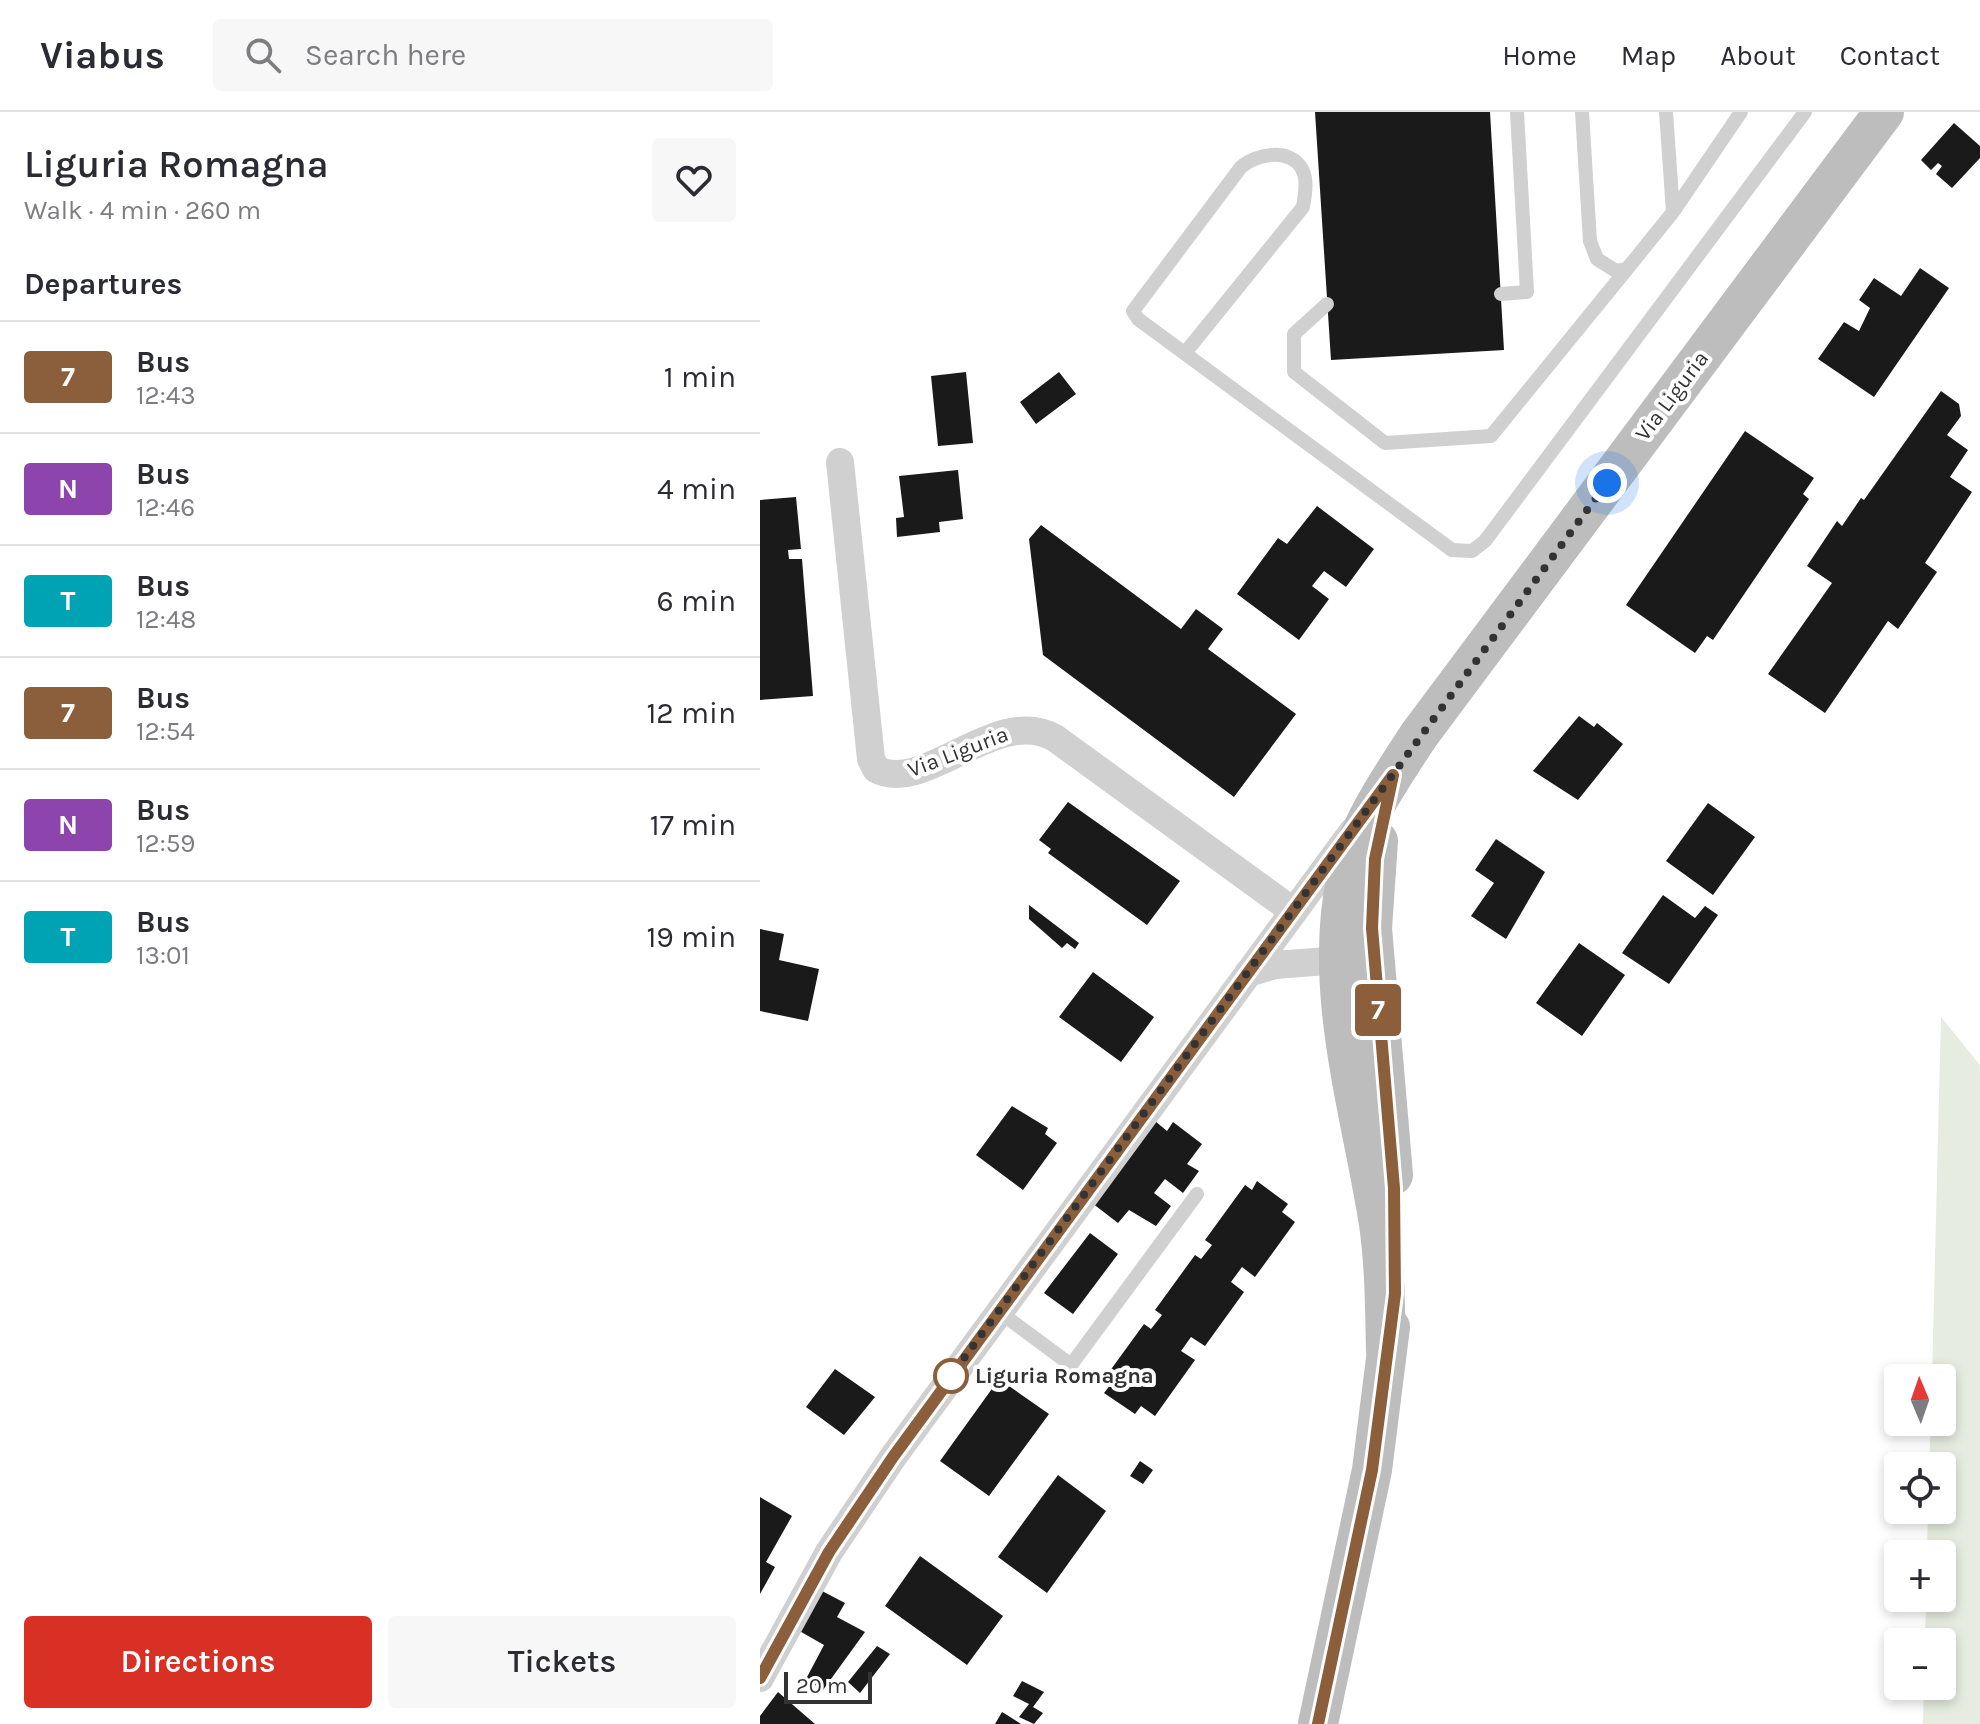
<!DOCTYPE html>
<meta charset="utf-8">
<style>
:root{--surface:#fff;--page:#f7f7f7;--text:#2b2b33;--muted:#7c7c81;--line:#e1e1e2;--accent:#d93025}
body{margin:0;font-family:Karla,sans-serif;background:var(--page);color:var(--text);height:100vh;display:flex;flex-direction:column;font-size:30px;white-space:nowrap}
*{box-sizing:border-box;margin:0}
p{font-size:26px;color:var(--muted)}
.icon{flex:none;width:44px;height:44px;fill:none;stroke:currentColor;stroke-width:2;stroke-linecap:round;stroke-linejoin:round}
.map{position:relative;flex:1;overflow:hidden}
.drawer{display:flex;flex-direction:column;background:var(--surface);width:760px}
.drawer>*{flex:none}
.badge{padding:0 16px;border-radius:6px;font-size:28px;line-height:52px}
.needle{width:52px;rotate:358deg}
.buttons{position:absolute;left:1124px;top:1252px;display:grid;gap:16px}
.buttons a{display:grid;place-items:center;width:72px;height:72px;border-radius:8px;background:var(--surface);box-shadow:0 4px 12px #0003;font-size:40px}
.scale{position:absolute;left:24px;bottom:20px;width:88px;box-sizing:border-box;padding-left:8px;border:4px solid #333;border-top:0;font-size:22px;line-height:28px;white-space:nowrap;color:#333;-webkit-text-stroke:6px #fff;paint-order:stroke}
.you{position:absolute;width:40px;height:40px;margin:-20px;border:6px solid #fff;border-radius:50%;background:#1a73e8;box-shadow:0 0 0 12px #1a73e833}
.map>.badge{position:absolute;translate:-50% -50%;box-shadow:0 0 0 4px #fff}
h2{padding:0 24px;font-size:30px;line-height:72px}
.round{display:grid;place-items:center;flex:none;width:84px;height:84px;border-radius:8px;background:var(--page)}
.head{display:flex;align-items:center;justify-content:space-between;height:136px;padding:0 24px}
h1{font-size:38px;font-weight:600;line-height:60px}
.button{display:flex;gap:16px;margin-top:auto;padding:16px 24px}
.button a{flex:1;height:92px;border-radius:8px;background:var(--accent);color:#fff;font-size:32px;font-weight:600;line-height:92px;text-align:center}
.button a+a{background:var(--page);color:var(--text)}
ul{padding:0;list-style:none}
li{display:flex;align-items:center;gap:24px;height:112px;padding:0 24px;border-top:2px solid var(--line)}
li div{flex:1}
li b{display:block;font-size:30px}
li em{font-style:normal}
li .badge{min-width:88px;font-weight:700;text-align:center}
header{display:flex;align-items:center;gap:48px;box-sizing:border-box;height:112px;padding:0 40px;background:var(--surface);border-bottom:2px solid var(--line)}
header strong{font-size:38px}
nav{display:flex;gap:44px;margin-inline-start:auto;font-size:28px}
.search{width:560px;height:72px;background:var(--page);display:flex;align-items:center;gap:20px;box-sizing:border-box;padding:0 28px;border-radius:8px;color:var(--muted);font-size:30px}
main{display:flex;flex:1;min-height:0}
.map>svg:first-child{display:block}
</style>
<header>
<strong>Viabus</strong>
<div class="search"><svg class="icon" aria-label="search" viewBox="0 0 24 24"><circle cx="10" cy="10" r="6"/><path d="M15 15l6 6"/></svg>Search here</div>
<nav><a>Home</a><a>Map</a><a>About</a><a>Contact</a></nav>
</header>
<main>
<section class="drawer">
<div class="head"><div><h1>Liguria Romagna</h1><p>Walk · 4 min · 260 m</p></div><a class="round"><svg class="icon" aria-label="heart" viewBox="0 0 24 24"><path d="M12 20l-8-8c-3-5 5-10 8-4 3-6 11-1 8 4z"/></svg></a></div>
<h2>Departures</h2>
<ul>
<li><span class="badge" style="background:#8b5e3c;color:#fff">7</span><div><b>Bus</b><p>12:43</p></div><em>1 min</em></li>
<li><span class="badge" style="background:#8e44ad;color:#fff">N</span><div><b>Bus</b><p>12:46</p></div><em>4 min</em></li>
<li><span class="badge" style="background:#00a3b4;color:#fff">T</span><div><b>Bus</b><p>12:48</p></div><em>6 min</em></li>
<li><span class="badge" style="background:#8b5e3c;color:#fff">7</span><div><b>Bus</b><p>12:54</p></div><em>12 min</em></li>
<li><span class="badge" style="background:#8e44ad;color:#fff">N</span><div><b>Bus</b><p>12:59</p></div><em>17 min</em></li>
<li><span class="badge" style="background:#00a3b4;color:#fff">T</span><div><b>Bus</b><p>13:01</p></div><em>19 min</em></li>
</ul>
<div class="button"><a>Directions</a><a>Tickets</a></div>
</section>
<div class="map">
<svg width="1220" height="1612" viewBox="0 0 1220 1612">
<rect width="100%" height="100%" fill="#fff"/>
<path fill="#e6ecdf" d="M1181,905L1220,953V1612H1163L1164,1574H1182V1530H1165L1166,1486H1182V1442H1167L1168,1398H1182V1354H1169L1171,1310H1182V1266H1172Z"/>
<path fill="#1a1a1a" d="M555,0H730L744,238L571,248Z
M1194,11L1220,34V46L1192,76L1176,62L1182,54L1178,51L1171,58L1161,48Z
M1160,156L1189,176L1114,285L1058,247L1084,210L1099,219L1110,196L1099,188L1114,166L1141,184Z
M206,260L213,331L178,334L171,264Z
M299,260L316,282L276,312L260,290Z
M1181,279L1199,292L1201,304L1187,323L1208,338L1190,365L1212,380L1165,451L1177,460L1138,517L1128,509L1065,601L1008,562L1072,471L1047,454L1077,409L1082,414L1101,386L1104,388Z
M985,319L1054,366L1043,382L1049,387L953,528L947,524L935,541L866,493Z
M198,358L203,407L179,410L180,420L137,425L136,406L144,405L139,364Z
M36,385L41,437L28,438L29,447H42L53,584L0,588V388Z
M557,394L614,437L586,475L564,459L552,474L569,487L539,528L477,482L518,426L527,432Z
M281,413L421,517L436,497L463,517L448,537L536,602L474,685L283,543L269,427Z
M819,604L834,615L837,611L863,632L818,688L773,659Z
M308,690L420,769L387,813L288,741L291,737L279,728Z
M948,691L995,725L953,783L906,749Z
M736,727L785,760L746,827L711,804L734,771L715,758Z
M903,783L935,806L945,794L958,803L909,872L862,841Z
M269,793L319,831L315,837L307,831L302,836L269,807Z
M0,817L24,822L19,848L59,857L48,909L0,899Z
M819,831L865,863L822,924L776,891Z
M333,860L394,905L361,950L299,905Z
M252,994L288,1016L285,1022L297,1031L263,1078L216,1043Z
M395,1009L407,1019L413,1010L442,1032L427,1052L439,1059L423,1081L405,1067L394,1081L411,1094L396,1114L369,1098L358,1111L332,1091Z
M497,1069L528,1092L522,1100L535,1110L495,1165L482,1155L471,1170L484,1180L445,1234L431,1225L421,1239L435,1248L395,1304L381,1294L375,1302L344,1281L351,1272L344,1267L384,1212L391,1217L402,1203L395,1198L435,1143L441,1147L452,1133L445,1128L485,1073L492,1078Z
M330,1121L358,1142L313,1202L284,1181Z
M75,1257L115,1285L84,1323L46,1295Z
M239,1267L289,1302L229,1384L180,1349Z
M380,1349L393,1358L383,1372L370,1364Z
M298,1363L346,1399L287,1481L238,1445Z
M0,1385L32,1404L6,1450L15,1455L0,1482Z
M160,1444L243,1504L207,1553L125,1494Z
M62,1479L85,1491L77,1505L105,1520L63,1578L46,1567L64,1533L36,1517Z
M117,1534L130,1542L100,1581L88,1570Z
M262,1569L284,1580L273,1595L283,1601L274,1612L259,1605L269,1592L253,1584Z
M18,1580L55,1612H0V1604Z
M242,1600L247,1603L261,1612H235Z"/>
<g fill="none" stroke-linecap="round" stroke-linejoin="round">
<path stroke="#d0d0d0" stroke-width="14" d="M822,0L830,129L837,147L856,159L867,157L913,100L981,0
M906,0L913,100
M741,182L767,180L757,0
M567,192L534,222V260L625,331L731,324L867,157
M425,241L543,95C545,83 548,68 542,57C530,35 496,42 481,55L373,199L378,207L692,438L712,439L725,429L1045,0
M238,1199L311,1253L437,1082"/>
<path stroke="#d0d0d0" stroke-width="28" d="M80,350L111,647L116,657C164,684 237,592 295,626L533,799
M488,861L515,853L580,848L595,839
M0,1566L69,1440L133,1345L593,719"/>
<path stroke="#bdbdbd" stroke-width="40" d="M618,729L612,816L633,1063
M626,1239C625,1197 625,1154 619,1112C601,998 562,878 587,763C598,713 631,666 659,623L1124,0
M558,1612L612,1358L630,1215"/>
</g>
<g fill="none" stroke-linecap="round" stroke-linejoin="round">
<g stroke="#fff" stroke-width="18">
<path id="line" d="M0,1566L69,1440L133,1345L633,663L615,747L612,816L634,1076L635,1182L612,1358L558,1612"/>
</g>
<use href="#line" stroke="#8b5e3c" stroke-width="12"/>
<path stroke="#333" stroke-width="8" stroke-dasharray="0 14.4" d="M191,1264L185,1272L847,371"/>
</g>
<circle fill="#fff" stroke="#8b5e3c" stroke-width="4" cx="191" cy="1264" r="16"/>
<g text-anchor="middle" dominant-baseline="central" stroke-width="8" stroke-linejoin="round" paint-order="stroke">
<g font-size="22" fill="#333" stroke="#fff">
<text transform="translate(912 284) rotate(-53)">Via Liguria</text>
<text transform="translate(198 640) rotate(-21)">Via Liguria</text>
</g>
<g font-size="22" font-weight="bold" fill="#333" stroke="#fff" text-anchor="start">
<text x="215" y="1264">Liguria Romagna</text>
</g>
</g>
</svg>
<div class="buttons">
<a><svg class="needle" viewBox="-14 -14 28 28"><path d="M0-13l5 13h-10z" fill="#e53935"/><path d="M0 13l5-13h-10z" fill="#7c7c81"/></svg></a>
<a><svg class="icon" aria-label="locate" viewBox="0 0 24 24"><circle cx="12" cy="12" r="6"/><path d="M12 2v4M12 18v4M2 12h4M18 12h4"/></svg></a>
<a>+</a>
<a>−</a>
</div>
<div class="scale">20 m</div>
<div class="you" style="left:847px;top:371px"></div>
<b class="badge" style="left:618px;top:898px;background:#8b5e3c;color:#fff">7</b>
</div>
</main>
